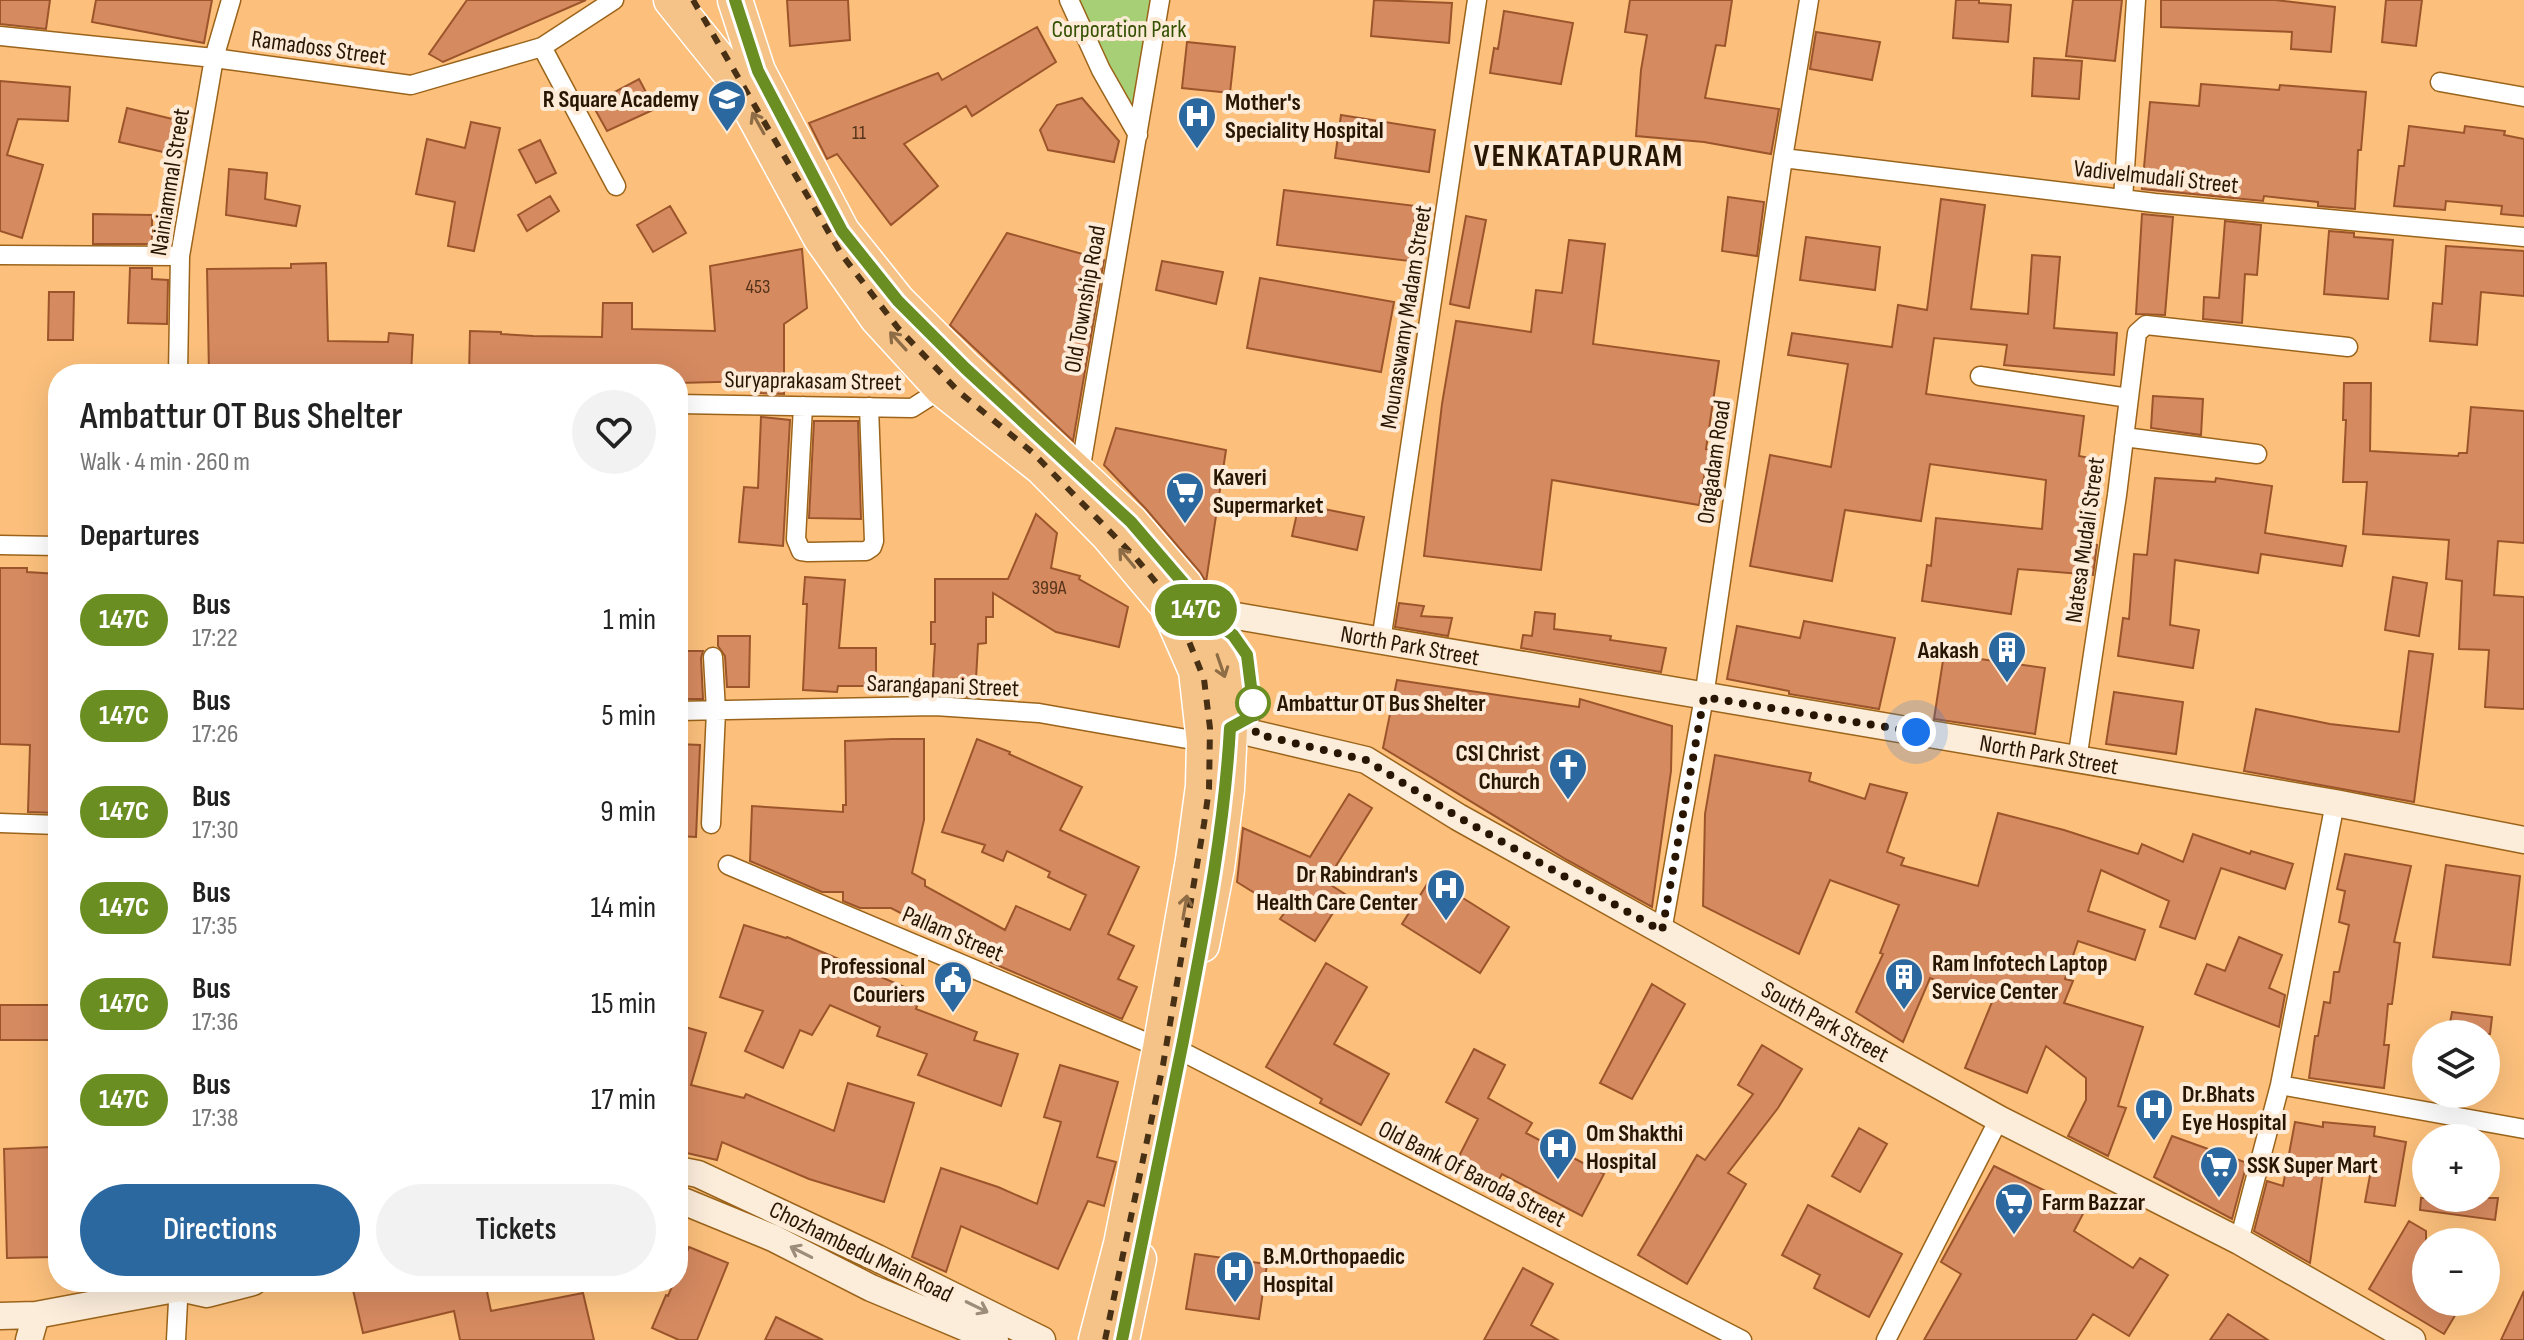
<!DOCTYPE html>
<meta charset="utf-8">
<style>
:root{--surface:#fff;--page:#f2f2f2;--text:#222;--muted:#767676;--accent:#2b689f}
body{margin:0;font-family:"Sofia Sans Condensed",sans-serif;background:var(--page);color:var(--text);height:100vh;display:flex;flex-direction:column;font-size:30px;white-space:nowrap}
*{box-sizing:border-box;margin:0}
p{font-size:26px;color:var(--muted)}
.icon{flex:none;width:44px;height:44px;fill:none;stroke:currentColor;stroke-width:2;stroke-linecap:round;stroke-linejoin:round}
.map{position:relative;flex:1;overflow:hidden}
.panel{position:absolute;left:48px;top:364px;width:640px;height:928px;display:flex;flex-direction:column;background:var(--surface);border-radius:32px;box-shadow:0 8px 32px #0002}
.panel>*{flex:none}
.badge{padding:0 16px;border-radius:26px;font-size:28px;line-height:52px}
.fabs{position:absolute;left:2412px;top:1020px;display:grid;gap:16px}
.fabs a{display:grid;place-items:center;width:88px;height:88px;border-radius:50%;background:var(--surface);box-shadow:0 8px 32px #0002;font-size:40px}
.you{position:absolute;width:40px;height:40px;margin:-20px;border:6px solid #fff;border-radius:50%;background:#1a73e8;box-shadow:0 0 0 12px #1a73e833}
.map>.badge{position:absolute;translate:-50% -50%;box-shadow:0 0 0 4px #fff}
h2{padding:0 32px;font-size:30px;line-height:72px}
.round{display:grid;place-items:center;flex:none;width:84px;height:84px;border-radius:42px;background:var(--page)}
.headline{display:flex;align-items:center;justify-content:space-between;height:136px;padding:0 32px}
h1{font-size:38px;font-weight:600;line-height:60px}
.primary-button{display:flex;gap:16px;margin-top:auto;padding:16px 32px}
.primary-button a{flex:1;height:92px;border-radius:48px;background:var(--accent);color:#fff;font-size:32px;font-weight:600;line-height:92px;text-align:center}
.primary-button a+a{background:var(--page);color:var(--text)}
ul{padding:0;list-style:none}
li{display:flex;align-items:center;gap:24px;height:96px;padding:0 32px}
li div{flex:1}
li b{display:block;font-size:30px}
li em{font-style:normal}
li .badge{min-width:88px;font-weight:700;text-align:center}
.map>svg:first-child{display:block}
</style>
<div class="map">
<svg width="2524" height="1340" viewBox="0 0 2524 1340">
<rect width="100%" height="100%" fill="#fcc07c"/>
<path fill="#a7cf76" d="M1075,0H1153L1137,100L1131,111Z"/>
<path fill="#d68a60" stroke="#9c552b" stroke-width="2" d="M0,0H50L46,29L0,24Z
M96,0H212L204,43L92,22Z
M467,0H586L443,62L429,54Z
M787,0H848L850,40L790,46Z
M1374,0L1452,3L1449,43L1371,36Z
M1630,0H1732L1725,46L1716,45L1705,98L1779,109L1771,154L1704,142L1636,136L1641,70L1647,35L1625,32Z
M1956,0H1979V3L2011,5L2008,42L1953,38Z
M2073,0H2122L2115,61L2066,56Z
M2161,0H2275L2335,7L2331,52L2291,49L2292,32L2161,27Z
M2386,0H2422L2416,46L2382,42Z
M1504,11L1573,23L1561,84L1490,73L1494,48L1498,49Z
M1037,27L1056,62L972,116L966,106L904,144L938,186L891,225L837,154L827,159L809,123L938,73L942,80Z
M1816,32L1880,42L1872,80L1810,69Z
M1187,42L1235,47L1230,93L1182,88Z
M2034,58L2082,61L2079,99L2032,96Z
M639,79L655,109L607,131L592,104Z
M0,81L70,87L68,121L18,119L7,155L43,165L22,238L0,231Z
M2201,84L2279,90L2280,85L2366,92L2361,150H2358L2355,209L2318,206V202L2264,196L2263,201L2142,189L2150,102L2199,106Z
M1082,98L1119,141L1114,162L1048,150L1040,130L1057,105Z
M127,108L189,123L181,156L119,142Z
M1341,115L1435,130L1429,172L1335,158Z
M471,122L500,128L474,251L448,246L455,202L416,194L427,139L465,148Z
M2409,126L2464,133L2465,126L2505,131L2504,135L2524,139V216L2501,214L2502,206L2446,201L2445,210L2394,206L2399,166H2404Z
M540,140L556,173L536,183L519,150Z
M229,169L267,173L265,199L300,206L296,226L226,215Z
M1284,190L1416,206L1409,261L1277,245Z
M550,196L559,211L527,231L518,215Z
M1728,197L1764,202L1757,256L1722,251Z
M1941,199L1985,205L1971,309L2028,314L2032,255L2060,257L2054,328L2117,333L2114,375L2004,365L2007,345L1934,338L1926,394L2084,416L2079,456L2095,459L2089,505L2097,506L2094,544L2097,545L2093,575L2018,569L2011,614L1922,601L1927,565L1931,566L1936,518L2042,529L2046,480L1930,464L1921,521L1845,510L1832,581L1750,566L1770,455L1831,467L1848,364L1788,355L1792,333L1892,347L1898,305L1927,310Z
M670,206L686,233L653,252L637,225Z
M93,214L152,215V244H93Z
M2142,214L2173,217L2165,315L2136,314Z
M1466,216L1486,220L1469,308L1450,304Z
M2225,221L2261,225L2257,275L2245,274L2242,323L2203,319L2204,297L2219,298Z
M2329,231L2354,233V237L2393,240L2388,299L2324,294Z
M1007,233L1104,260L1073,441L950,325Z
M1806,237L1880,247L1875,290L1800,280Z
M1569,240L1605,244L1593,344L1719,361L1706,449L1709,450L1699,505L1552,480L1541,570L1424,556L1442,404L1456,321L1531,332L1536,290L1562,293Z
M2446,246L2524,251V296L2481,292L2477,345L2430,341L2433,303L2442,304Z
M802,249L807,308L784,324V394L756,393V381L678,383V374H469L470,331L501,332V334L533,336L602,337L603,303H632V329L715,331L710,266Z
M1162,261L1223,272L1216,304L1156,290Z
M326,263L328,341L388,342L389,333L413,335L411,374H209L207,269L291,268V264Z
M130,268H152V279L168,280L167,324L128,323Z
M1260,278L1394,302L1381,372L1247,348Z
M49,292H74L73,340H48Z
M2344,383H2371L2370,451L2458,456L2459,453H2467L2471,407L2524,411V543L2498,541L2494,595L2524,597V709L2485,707L2489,650L2459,649L2462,581L2446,579L2449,540L2363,534L2367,482H2343L2346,420H2343Z
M2153,396L2203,399L2201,435L2151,428Z
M761,417L790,420L783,546L739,542L744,487L758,488Z
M814,421H858L861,519L809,518Z
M1116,428L1226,450L1206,582L1200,572L1146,509L1104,465Z
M2155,478L2215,482L2216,478L2272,486L2265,533L2346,546L2342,566L2261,554L2258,573L2175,560L2170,625L2199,630L2193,668L2118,656L2123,618L2129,619L2134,554L2147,555Z
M1299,504L1364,517L1357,550L1292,536Z
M1036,514L1057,533L1051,568L1080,576L1079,579L1128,607L1119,647L1056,632L993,593V617H986V643L978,644L975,697L932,694L935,644H931V622H935V579H1008Z
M0,568H27V572L58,574V813L28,812L30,745L0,744Z
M805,577L845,580L839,648H876V686H838L837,692L803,690L807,604H803Z
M2393,577L2427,583L2419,636L2385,630Z
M1399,603L1424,606L1421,616L1452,618L1448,636L1395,627Z
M1535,612L1555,614L1554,629L1611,636L1610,640L1666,648L1661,672L1521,648L1523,635L1532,636Z
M1804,621L1895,638L1879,709L1789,694V691L1727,679L1737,626L1800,638Z
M718,636H750L749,687H727L725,656L718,646Z
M678,651H703L701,658L703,699H678Z
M2409,651L2433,654L2414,802L2244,771L2256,709L2330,724L2399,732Z
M1944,654L2045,668L2035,734L1934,719Z
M1397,680L1579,707L1580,699L1672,726L1671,771L1652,907L1567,860L1383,748Z
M2114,692L2183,702L2176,754L2106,744Z
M892,739H924V820L912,873L925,880V886L1005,930L1016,906L1070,930L1086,895L1048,877L1050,872L1007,851L1003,861L982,852L985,845L942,832L977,739L1010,752L1009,754L1082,787L1060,830L1139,867L1108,934L1134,946L1118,979L1137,987L1122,1019L990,962L992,958L920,919L918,922L891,908H860L843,901V892H822L750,861L752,806L843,812V805H846L845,741Z
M678,744L700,745L696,837L678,836Z
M1715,755L1811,773L1809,781L1865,799L1870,784L1907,793L1887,852L1904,858L1901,865L1978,886L1998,813L2064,830L2138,854L2142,844L2183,862L2193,834L2250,854L2251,851L2293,864L2285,889L2221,868L2195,939L2160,927L2169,901L2101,870L2088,911L2145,930L2135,960L2078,941L2065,979L2073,981L2064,1003L2143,1027L2118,1106L2126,1108L2108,1156L2068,1136L2086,1100V1078L2046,1046L2027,1093L1965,1068L1992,1002L1930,978L1903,1042L1856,1012L1883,954L1880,953L1899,905L1830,880L1799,954L1703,906L1705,814Z
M1349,794L1372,808L1326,882L1345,894L1315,941L1280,919L1285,912L1237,882L1243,828L1310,857Z
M2345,854L2411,866L2394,942L2400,943L2392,1004H2388L2384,1045H2389L2384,1088L2309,1078L2315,1036H2318L2324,1002L2330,1003L2334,972H2339L2349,925L2339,922L2345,891L2337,889Z
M2446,865L2520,876L2510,965L2433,957Z
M1431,878L1509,927L1480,973L1402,924Z
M744,925L786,938L787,937L921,994L916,1009L977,1032L974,1040L1018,1054L1001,1106L918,1075L927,1054L877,1036L880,1027L830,1005L812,1035L800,1030L783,1068L745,1051L763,1011L720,997Z
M2239,937L2282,955L2269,988L2285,995L2279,1027L2195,994L2207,964L2225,971Z
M1326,963L1367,987L1334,1044L1389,1074L1361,1125L1320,1103L1322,1099L1266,1067Z
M1652,984L1685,1004L1632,1099L1600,1083Z
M0,1005H56V1040H0Z
M2452,1012L2492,1017L2490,1034H2448Z
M678,1025L706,1033L691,1085L744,1098L746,1094L834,1131L848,1083L914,1103L884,1202L809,1179L722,1142L717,1160L678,1151Z
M1762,1045L1802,1069L1778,1108L1728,1173L1746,1184L1687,1284L1638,1255L1697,1155L1705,1160L1753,1094L1738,1085Z
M1474,1049L1505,1065L1488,1098L1532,1123L1526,1133L1604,1174L1582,1216L1502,1174L1496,1185L1455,1164L1478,1119L1446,1102Z
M1060,1065L1118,1082L1097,1157L1116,1162L1104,1206L1088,1201L1058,1269L961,1226L946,1272L912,1257L941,1168L998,1187L1037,1204L1061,1122L1044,1117Z
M2295,1122L2323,1127V1122L2375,1127L2374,1136L2406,1142L2395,1206L2365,1202L2371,1170L2324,1166L2310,1263L2254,1231L2267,1181L2283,1186Z
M1859,1128L1887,1144L1860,1192L1832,1176Z
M2172,1136L2247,1163L2232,1219L2154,1177Z
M51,1147L54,1257L7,1258L4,1149Z
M1994,1166L2085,1210L2074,1231L2133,1268L2140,1258L2168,1275L2129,1336L2093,1314L2076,1340H1924L1961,1274L1941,1262Z
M2421,1198H2498L2495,1220L2420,1210Z
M1808,1205L1902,1254L1869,1317L1814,1288L1820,1275L1782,1255Z
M2409,1221L2426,1231V1302H2463L2444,1334L2369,1289Z
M689,1247L728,1263L697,1340H679L652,1328L666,1295L668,1296L674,1282H678V1272Z
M1195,1254L1267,1264L1259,1319L1186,1309Z
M1523,1268L1553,1284L1531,1325L1558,1340H1484Z
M390,1282H485L491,1311L583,1293L594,1340H460L454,1311L363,1333L353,1290Z
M2524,1291V1340H2501Z
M2228,1314L2268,1340H2210Z
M776,1317L823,1340H765Z"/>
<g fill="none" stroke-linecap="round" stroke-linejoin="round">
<g stroke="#9b641a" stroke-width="21">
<path id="street" d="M1069,0L1101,70L1138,135
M0,36L214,58L411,85L542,47L614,0
M542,47L616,186
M2440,82L2524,97
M1783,158L2155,203L2524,237
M2123,199L2136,0
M0,255L180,256
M178,374L180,256L214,58L231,0
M1980,376L2129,398
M678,404L912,408L942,389
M803,406L796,539L801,551L808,552L866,551L872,547L874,541L869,407
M2124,437L2257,454
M1080,472L1160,0
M0,545L58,546
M1381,641L1477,0
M678,711L935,706L1039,713L1204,742
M2077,760L2117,495L2137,333L2146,325L2348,347
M0,823L58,825
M711,824L716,711L713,657
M728,865L1160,1048
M1662,931L1704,697L1783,158L1809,0
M1181,1051L1742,1340
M2280,1085L2524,1129
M2239,1241L2280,1085L2335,803
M176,1340L179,1282
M1886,1340L1999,1119"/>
</g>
<g stroke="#9b641a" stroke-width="29">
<path id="secondary" d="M1195,609L2335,803L2524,840
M1230,728L1366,760L1458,817L1999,1119L2239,1241L2412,1340
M678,1170L698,1174L877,1258L1042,1340
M678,1199L773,1238L871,1288L995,1340
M0,1316L36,1315L180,1288L207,1294L253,1282
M29,1340L36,1315"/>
</g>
<g stroke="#fff" stroke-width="37">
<path id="highway" d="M671,0L733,77L820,237L877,318L942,389L1042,468L1108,535L1167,605L1196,671L1204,742L1203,786L1193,860L1160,1048L1121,1244L1096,1340
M735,0L758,71L842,231L898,301L965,368L1131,522L1185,585L1224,671L1230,728L1227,789L1217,868L1202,945
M1122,1340L1139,1259"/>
</g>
<use href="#street" stroke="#fff" stroke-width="18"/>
<use href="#secondary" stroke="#fceddb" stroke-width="26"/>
<use href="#highway" stroke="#f5c288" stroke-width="34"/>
<path stroke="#483015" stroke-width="6" stroke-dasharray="10 10" stroke-linecap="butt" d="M693,0L842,255L898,328L959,392L1032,452L1135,557L1174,604L1204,679L1210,728L1209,789L1204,824L1163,1065L1105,1340"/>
</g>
<defs><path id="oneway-shaft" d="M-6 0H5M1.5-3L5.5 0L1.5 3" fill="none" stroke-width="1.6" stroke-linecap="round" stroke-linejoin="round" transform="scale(2)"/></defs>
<g stroke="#8e6c45">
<use href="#oneway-shaft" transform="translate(758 123) rotate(-119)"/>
<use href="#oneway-shaft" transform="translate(898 341) rotate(-132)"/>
<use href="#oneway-shaft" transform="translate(1127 558) rotate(-130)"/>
<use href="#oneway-shaft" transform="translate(1221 666) rotate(71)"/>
<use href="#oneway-shaft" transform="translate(1185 907) rotate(-80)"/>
</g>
<g stroke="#9d8c79">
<use href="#oneway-shaft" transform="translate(801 1252) rotate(-153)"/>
<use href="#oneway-shaft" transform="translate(977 1307) rotate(26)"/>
</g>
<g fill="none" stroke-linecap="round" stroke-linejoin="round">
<g stroke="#fff" stroke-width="18">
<path id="line" d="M735,0L758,71L842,231L898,301L965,368L1131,522L1185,585L1195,609L1233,635L1247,655L1253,703L1250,717L1230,728C1224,835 1203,936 1183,1041C1163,1141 1143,1241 1122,1340"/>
</g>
<use href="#line" stroke="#6b8e23" stroke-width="12"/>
<path stroke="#281602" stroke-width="8" stroke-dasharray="0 14.4" d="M1253,703L1256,734L1366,760L1458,817L1662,931L1704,697L1916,732"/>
</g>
<defs>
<g id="university-pin" transform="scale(2)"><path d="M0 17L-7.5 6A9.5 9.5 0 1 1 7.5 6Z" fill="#2b689f" stroke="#fdebd7"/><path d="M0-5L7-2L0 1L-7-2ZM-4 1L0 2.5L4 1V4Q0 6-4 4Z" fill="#fff"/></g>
<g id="hospital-pin" transform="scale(2)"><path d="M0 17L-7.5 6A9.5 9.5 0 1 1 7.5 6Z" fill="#2b689f" stroke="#fdebd7"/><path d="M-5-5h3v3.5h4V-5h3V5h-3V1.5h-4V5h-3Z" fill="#fff"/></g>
<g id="supermarket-pin" transform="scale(2)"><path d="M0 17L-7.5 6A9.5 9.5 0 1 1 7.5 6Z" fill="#2b689f" stroke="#fdebd7"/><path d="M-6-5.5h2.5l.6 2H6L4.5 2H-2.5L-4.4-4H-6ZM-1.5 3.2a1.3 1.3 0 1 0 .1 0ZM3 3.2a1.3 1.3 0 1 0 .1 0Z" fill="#fff"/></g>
<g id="building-pin" transform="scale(2)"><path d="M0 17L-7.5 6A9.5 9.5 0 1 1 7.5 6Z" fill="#2b689f" stroke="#fdebd7"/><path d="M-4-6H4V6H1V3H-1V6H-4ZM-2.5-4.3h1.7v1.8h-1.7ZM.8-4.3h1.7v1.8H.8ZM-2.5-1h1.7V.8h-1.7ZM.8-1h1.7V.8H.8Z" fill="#fff"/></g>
<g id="church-pin" transform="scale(2)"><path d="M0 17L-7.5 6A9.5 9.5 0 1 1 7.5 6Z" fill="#2b689f" stroke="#fdebd7"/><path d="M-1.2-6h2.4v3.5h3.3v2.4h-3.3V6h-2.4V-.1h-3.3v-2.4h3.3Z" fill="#fff"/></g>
<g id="civic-pin" transform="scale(2)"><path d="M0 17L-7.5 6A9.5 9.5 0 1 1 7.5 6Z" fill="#2b689f" stroke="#fdebd7"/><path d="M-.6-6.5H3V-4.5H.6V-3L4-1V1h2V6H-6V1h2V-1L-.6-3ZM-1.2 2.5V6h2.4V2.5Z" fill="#fff"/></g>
</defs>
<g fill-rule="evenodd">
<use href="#university-pin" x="727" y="99"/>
<use href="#hospital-pin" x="1197" y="116"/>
<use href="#supermarket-pin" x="1185" y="491"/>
<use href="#building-pin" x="2007" y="650"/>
<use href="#church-pin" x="1568" y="767"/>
<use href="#hospital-pin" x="1446" y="888"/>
<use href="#building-pin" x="1904" y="977"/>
<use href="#civic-pin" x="953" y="980"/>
<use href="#hospital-pin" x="2154" y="1108"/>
<use href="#hospital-pin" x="1558" y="1147"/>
<use href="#supermarket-pin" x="2219" y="1165"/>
<use href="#supermarket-pin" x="2014" y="1202"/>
<use href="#hospital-pin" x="1235" y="1270"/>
</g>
<circle fill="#fff" stroke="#6b8e23" stroke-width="4" cx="1253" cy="703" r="16"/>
<g text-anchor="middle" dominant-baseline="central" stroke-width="8" stroke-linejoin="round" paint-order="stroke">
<g font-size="20" fill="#54331a">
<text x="859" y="133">11</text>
<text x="758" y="287">453</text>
<text x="1049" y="588">399A</text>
</g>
<g font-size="24" fill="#355104" stroke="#fdebd7">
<text x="1119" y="29">Corporation Park</text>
</g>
<g font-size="24" fill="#281602" stroke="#fdebd7">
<text transform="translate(319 48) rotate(8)">Ramadoss Street</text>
<text transform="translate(2156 177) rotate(6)">Vadivelmudali Street</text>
<text transform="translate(170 182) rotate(-81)">Nainiammal Street</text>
<text transform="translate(1085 299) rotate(-80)">Old Township Road</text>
<text transform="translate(1406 317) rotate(-81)">Mounaswamy Madam Street</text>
<text transform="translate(813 381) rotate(1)">Suryaprakasam Street</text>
<text transform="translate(1714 462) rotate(-82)">Oragadam Road</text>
<text transform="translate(2085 540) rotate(-82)">Natesa Mudali Street</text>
<text transform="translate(1410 646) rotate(10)">North Park Street</text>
<text transform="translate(943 686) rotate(2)">Sarangapani Street</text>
<text transform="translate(2049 755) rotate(10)">North Park Street</text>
<text transform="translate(953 934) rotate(23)">Pallam Street</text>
<text transform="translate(1825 1022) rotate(29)">South Park Street</text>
<text transform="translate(1472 1174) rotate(27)">Old Bank Of Baroda Street</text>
<text transform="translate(861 1252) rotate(26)">Chozhambedu Main Road</text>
</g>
<g font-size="24" font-weight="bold" fill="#281602" stroke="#fdebd7" text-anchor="start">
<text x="699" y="99" text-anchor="end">R Square Academy</text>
<text x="1225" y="102">Mother's<tspan x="1225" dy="28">Speciality Hospital</tspan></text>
<text x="1213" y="477">Kaveri<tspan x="1213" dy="28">Supermarket</tspan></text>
<text x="1979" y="650" text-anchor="end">Aakash</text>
<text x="1540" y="753" text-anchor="end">CSI Christ<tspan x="1540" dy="28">Church</tspan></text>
<text x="1418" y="874" text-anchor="end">Dr Rabindran's<tspan x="1418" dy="28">Health Care Center</tspan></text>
<text x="1932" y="963">Ram Infotech Laptop<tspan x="1932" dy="28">Service Center</tspan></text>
<text x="925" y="966" text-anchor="end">Professional<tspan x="925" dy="28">Couriers</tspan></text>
<text x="2182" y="1094">Dr.Bhats<tspan x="2182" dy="28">Eye Hospital</tspan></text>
<text x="1586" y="1133">Om Shakthi<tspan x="1586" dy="28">Hospital</tspan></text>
<text x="2247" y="1165">SSK Super Mart</text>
<text x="2042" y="1202">Farm Bazzar</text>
<text x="1263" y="1256">B.M.Orthopaedic<tspan x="1263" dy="28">Hospital</tspan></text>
</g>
<g font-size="24" font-weight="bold" fill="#281602" stroke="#fdebd7" text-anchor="start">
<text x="1277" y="703">Ambattur OT Bus Shelter</text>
</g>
<g font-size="32" font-weight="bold" letter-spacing="2" fill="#281602" stroke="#fdebd7">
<text x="1579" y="156">VENKATAPURAM</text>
</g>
</g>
</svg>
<div class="fabs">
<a><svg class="icon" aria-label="layers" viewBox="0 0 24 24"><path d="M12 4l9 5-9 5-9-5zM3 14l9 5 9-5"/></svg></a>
<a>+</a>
<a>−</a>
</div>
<div class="you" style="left:1916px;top:732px"></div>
<b class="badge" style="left:1196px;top:610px;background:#6b8e23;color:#fff">147C</b>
<section class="panel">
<div class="headline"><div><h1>Ambattur OT Bus Shelter</h1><p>Walk · 4 min · 260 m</p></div><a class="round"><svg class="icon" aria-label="heart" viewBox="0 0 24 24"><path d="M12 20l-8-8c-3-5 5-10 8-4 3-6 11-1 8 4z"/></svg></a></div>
<h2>Departures</h2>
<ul>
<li><span class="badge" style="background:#6b8e23;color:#fff">147C</span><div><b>Bus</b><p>17:22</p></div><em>1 min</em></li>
<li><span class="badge" style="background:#6b8e23;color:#fff">147C</span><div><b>Bus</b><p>17:26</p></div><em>5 min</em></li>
<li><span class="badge" style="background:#6b8e23;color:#fff">147C</span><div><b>Bus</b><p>17:30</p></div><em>9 min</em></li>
<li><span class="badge" style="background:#6b8e23;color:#fff">147C</span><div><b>Bus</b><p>17:35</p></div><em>14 min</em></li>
<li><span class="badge" style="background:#6b8e23;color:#fff">147C</span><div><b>Bus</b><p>17:36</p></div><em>15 min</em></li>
<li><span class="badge" style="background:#6b8e23;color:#fff">147C</span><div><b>Bus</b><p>17:38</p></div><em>17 min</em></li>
</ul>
<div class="primary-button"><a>Directions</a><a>Tickets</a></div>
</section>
</div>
